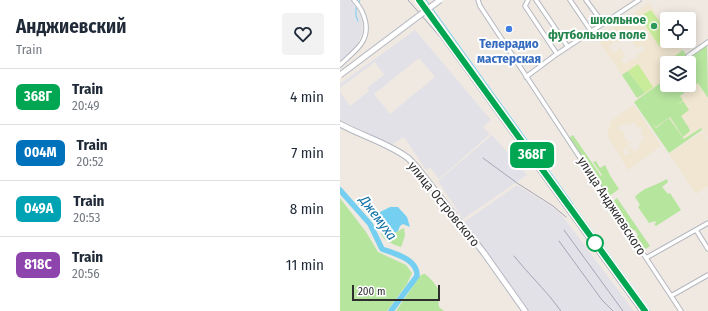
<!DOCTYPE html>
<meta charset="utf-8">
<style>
:root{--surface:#fff;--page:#f2f2f3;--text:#1f2937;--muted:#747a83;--line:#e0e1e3}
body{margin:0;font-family:"Fira Sans Condensed",sans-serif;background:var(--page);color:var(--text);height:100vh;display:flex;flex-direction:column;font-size:15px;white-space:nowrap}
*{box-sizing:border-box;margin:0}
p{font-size:13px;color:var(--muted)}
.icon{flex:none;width:22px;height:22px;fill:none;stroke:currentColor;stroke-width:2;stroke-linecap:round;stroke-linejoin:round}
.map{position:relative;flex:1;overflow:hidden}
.details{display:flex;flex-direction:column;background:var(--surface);width:340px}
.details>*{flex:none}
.badge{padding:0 8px;border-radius:6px;font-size:14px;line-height:26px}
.buttons{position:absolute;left:320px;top:12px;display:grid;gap:8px}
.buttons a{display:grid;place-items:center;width:36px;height:36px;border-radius:4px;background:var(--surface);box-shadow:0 2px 10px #0003;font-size:20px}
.scale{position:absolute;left:12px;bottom:10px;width:88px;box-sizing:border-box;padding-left:4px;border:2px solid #2e2e2e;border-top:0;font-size:11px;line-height:14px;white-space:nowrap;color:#2e2e2e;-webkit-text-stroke:3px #fff;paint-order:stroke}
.map>.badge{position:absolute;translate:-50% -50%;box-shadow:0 0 0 2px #fff}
.round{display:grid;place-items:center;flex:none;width:42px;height:42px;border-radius:4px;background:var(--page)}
.head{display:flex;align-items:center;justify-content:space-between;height:68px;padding:0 16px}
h1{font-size:19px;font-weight:700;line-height:30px}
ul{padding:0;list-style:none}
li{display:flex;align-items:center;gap:12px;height:56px;padding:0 16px;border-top:1px solid var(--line)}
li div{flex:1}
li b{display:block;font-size:15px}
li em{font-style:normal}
li .badge{min-width:44px;font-weight:700;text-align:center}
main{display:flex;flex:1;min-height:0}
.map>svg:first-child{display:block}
</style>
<main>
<section class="details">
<div class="head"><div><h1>Анджиевский</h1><p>Train</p></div><a class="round"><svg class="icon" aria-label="heart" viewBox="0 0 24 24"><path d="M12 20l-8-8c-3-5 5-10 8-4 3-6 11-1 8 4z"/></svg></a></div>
<ul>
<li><span class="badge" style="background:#00a651;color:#fff">368Г</span><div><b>Train</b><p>20:49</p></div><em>4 min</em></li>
<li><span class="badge" style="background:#0072bc;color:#fff">004М</span><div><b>Train</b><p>20:52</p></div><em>7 min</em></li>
<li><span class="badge" style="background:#00a3b4;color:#fff">049А</span><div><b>Train</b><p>20:53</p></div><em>8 min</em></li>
<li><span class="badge" style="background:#8e44ad;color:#fff">818С</span><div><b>Train</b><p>20:56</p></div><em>11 min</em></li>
</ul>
</section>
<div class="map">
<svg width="368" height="311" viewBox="0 0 368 311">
<rect width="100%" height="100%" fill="#efe9e1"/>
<path fill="#e3e1e8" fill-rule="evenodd" d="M0,0H10L17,8L22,22V34L17,44L11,52L0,61Z
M75,30L151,120L143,127L150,134L99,179L90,167L86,170L64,137L51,145L0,120V92L10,106L29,91L27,88L44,75L35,62L0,88V84ZM79,58L95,77L50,114L34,94Z
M152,135L187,175L123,219L98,181Z
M177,185L217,210L227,222L294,311H188L123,223Z"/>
<path fill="#f0e6d1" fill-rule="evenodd" d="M309,3L327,28V32L314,13L308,11L301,18L319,46L324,48L332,41H336L343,50L326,62L323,81L298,99L257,39ZM294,29L299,36L291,40L297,48L302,45L305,50L296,55L298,58L295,59L293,58L285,64L281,59L285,56L280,48L273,53L269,46L276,41L277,42L281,40L280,38L283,36L284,38L288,35L287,33Z
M358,83L368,98V136L367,137L361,128L344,139L329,118L316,128L311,121L310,103L328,100L334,107L340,97Z
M294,105L321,146L288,170L267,135L271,121ZM294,122L298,128L300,127L303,131L301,133L305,138L300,141L302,144L298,146L299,149L295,152L291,147L287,149L290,153L286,156L282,151L291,143L290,142L288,143L284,136L285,134L282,130L280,131L278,127L282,124L284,126L288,123L289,125Z
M362,132L368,141V186L356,194L329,154Z"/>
<path fill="#b6e59e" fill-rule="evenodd" d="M367,45L368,98L358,83L340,96L343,100L336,106L343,101L349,110L341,116L349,128L350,131L343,137L330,117L316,127L311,122L316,128L329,118L344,139L361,128L362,130L329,153L294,102L323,81L326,62L343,50L348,58ZM327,63H349V85H327Z
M288,71L305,93L297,98L282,75Z
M233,135L261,176L262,175L253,162L256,161L260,168L265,165L271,177L279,189L268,197L229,138Z
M327,179L328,182L322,187L328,194L330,193L341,210L316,226L314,224L316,223L315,221L309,223L298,207L300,205L295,197C303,187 316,186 327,179Z
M0,198L26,232L38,252L66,265L72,273L67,284L47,311H0Z
M277,198L310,246L304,250L295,238L298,235L295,230L291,231L272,202Z
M37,223L48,227L54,233L64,228L65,236L61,247C44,241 43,240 37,223Z
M83,274H85C91,279 98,286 99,293C99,297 98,302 99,307L104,311H56L80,276Z"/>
<path fill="#c9ec9a" d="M311,10L327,32V41H332L331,45L327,48L319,46L302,20L301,18L304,14Z
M298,64L313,87L305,93L288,71Z"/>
<path fill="#75cff0" d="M50,207H58L67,217L70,227L63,224L60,226L58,231L54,233L48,227L37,223L36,217L40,212Z"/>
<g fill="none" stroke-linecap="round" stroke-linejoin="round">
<path stroke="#75cff0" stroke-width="1" d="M86,0L90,5
M19,2L20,0
M16,8V16L18,21
M92,8L233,204
M234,206L310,311"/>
<path stroke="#75cff0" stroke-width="5.5" d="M0,190L30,224L42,249C55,254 78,259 77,276L51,311"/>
<g stroke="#b4b7c1" stroke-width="5.5">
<path id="street" d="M138,0L140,6L341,311
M188,0L185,6L217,54
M196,0L228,47
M230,0L251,31
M246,0L263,23
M348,56L368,42
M0,65C7,58 15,52 21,44C31,30 25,12 14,0
M186,77L214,56L299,0
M356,230L368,249
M306,258L368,223
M331,296L368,275"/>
</g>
<g stroke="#b4b7c1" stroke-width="7">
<path id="secondary" d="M0,124C22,136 48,143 68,158C72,162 76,166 79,170L144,253L185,311"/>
</g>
<use href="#street" stroke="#fff" stroke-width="3.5"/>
<use href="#secondary" stroke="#fff" stroke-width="5"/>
<path stroke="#a3a6b8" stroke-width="1" d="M68,0L101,38L299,311
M79,0L105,35
M143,158L177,183L213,206L226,217
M224,230L283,311
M219,241L262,300L273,311
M174,256C189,275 207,291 221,311"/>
<g stroke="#b4b7c1" stroke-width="7" stroke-linecap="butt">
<path id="secondary-bridge" d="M0,75L100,0"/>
</g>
<use href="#secondary-bridge" stroke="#fff" stroke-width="5"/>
</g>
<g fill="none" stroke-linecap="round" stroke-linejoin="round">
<g stroke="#fff" stroke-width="9">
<path id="line" d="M79,0L305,311"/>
</g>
<use href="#line" stroke="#00a651" stroke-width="6"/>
</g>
<circle fill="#2e9e5b" stroke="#fff" stroke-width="1.5" cx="314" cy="26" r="4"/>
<circle fill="#3f7fe0" stroke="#fff" stroke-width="1.5" cx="169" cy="29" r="4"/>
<circle fill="#fff" stroke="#00a651" stroke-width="2" cx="255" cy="243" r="8"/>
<g text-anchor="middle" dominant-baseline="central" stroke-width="4" stroke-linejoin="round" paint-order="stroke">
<g font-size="13" font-weight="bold" fill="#27864d" stroke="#fff" text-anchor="end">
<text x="306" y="19">школьное<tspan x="306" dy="15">футбольное поле</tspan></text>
</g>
<g font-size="13" font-weight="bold" fill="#366cbe" stroke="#fff">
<text x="169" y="43">Телерадио<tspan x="169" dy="15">мастерская</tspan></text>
</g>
<g font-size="13" fill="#2e2e2e" stroke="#fff">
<text transform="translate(104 204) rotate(51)">улица Островского</text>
<text transform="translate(272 206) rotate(57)">улица Анджиевского</text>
</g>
<g font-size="14" font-style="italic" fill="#0d6fa3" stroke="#fff">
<text transform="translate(38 218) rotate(53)">Джемуха</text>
</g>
</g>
</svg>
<div class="buttons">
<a><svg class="icon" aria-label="locate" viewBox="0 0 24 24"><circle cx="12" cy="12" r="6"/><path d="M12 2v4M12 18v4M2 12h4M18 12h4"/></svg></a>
<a><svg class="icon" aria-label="layers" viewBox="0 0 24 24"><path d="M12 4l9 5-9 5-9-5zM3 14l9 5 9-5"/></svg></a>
</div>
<div class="scale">200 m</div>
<b class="badge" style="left:192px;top:155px;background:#00a651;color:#fff">368Г</b>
</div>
</main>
